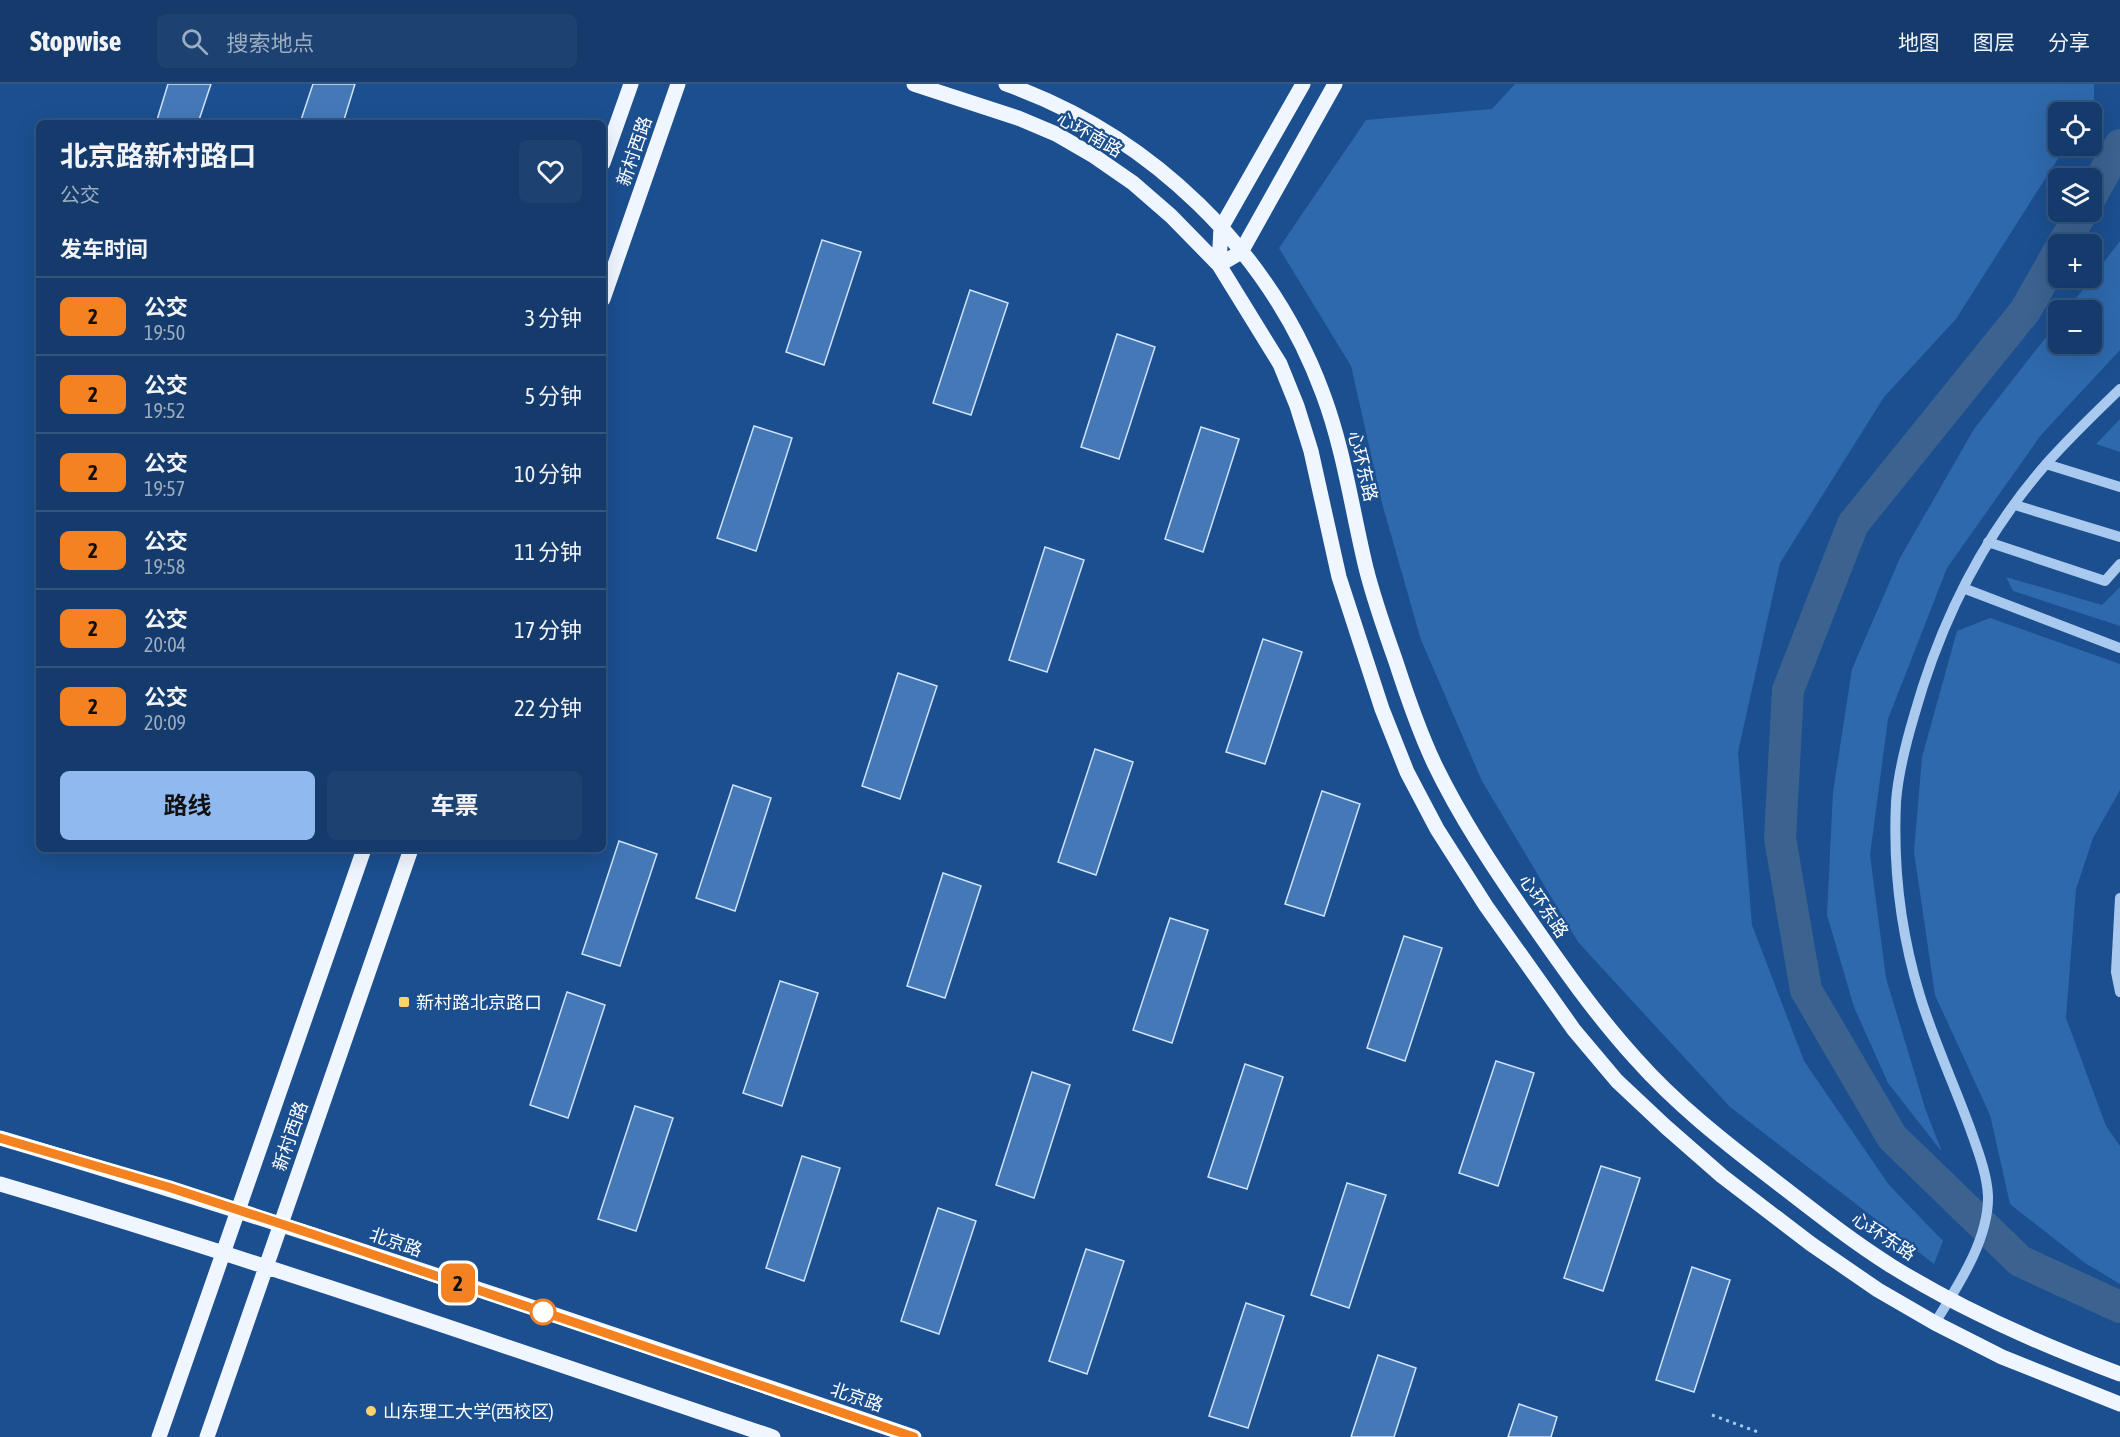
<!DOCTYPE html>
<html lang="zh">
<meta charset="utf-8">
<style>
:root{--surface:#143b6b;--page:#1d4271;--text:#f1f3f6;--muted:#9dadc1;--line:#33557e;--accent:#90b9f0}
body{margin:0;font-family:"Asap Condensed","Noto Sans SC",sans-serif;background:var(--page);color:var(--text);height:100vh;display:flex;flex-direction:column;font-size:22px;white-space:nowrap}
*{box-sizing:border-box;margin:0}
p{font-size:20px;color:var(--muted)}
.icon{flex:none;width:33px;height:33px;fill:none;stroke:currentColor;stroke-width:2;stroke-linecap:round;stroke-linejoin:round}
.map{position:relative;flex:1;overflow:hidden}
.panel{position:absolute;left:36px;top:36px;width:570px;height:732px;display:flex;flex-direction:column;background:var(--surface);border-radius:9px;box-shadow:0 6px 24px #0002,0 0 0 2px var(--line)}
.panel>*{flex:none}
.badge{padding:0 12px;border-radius:9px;font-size:21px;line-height:39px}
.buttons{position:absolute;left:2048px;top:18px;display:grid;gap:12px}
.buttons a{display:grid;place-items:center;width:54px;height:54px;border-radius:9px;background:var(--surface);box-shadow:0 6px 24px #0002,0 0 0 2px var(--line);font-size:30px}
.map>.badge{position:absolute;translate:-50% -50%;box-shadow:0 0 0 3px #fff}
h2{padding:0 24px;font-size:22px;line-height:54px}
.round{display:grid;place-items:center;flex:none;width:63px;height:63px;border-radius:9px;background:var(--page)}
.headline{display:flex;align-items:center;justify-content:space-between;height:102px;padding:0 24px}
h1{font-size:28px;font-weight:700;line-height:45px}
.action{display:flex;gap:12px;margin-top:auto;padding:12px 24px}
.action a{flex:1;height:69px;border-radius:9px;background:var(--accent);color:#111;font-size:24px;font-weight:700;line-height:69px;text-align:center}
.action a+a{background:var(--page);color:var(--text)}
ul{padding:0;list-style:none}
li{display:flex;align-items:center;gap:18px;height:78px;padding:0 24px;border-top:2px solid var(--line)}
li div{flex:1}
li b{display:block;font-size:22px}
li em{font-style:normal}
li .badge{min-width:66px;font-weight:700;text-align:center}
header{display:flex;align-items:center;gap:36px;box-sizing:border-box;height:84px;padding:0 30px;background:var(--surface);border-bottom:2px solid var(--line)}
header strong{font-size:28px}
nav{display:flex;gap:33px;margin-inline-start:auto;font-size:21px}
.search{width:420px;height:54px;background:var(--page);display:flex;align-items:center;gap:15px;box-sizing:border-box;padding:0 21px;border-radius:9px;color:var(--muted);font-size:22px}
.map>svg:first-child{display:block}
</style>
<header>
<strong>Stopwise</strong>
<div class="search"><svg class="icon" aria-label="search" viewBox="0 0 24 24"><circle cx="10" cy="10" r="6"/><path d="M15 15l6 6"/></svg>搜索地点</div>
<nav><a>地图</a><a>图层</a><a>分享</a></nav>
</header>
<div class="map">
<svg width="2120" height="1353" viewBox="0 0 2120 1353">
<rect width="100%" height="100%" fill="#1b4f8f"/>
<path fill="#2e69ad" d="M1515,0H2094V18L2087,28H2058V62H2066L1956,235L1884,313L1780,479L1738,668L1752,841L1804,977L1889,1101L1943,1157L1934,1180L1730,1023L1578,858L1482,697L1421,556L1382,419L1351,282L1279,164L1366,36L1492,25Z
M2120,157V266L2041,351L1947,484L1888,635L1870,771L1886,894L1925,1024L1942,1068L1888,999L1854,923L1827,831L1833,708L1852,585L1900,474L1974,345L2058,238V260H2091V226H2067Z
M2120,335V368L2096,360Z
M2006,493L2102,521L2120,503V542L2013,507Z
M1990,534L2120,580V706L2093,754L2076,805L2066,934L2106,1042L2120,1062V1200L2085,1179L2010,1120L1990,1031L1935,911L1914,768L1922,673L1957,547Z"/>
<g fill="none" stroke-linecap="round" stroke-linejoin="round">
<path stroke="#3c6290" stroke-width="32" d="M2091,112L2120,61
M2063,160L2082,128
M2058,169L2025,227L1853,440L1788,606L1780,754L1806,906L1892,1053L2020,1177L2120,1223"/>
</g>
<path fill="#4478b7" stroke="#cfe3fa" stroke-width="1.5" d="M168,0H211L198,39H167L157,36Z
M313,0H355L343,39H300Z
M822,156L861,168L824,281L786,268Z
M970,206L1008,219L971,331L933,319Z
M1117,250L1155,263L1119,375L1081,363Z
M754,342L792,354L756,467L717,454Z
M1201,343L1239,355L1203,468L1165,455Z
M1045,463L1084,476L1047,588L1009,576Z
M1263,555L1302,568L1265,680L1226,668Z
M898,589L937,602L900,715L862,702Z
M1095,665L1133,678L1096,791L1058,778Z
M733,701L771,714L735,827L696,814Z
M1322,707L1360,720L1324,832L1285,820Z
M619,757L657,770L620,882L582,870Z
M943,789L981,802L945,914L907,902Z
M1170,834L1208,846L1172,959L1133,946Z
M1404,852L1442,864L1405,977L1367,964Z
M780,897L818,909L782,1022L743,1009Z
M567,908L605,921L568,1034L530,1021Z
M1496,977L1534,989L1498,1102L1459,1089Z
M1245,980L1283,993L1247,1105L1208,1093Z
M1032,988L1070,1001L1034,1114L996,1101Z
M635,1022L673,1034L636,1147L598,1135Z
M802,1072L840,1084L804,1197L766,1184Z
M1601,1082L1640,1094L1603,1207L1564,1194Z
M1347,1099L1386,1111L1349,1224L1311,1211Z
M938,1124L976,1137L939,1250L901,1237Z
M1086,1165L1124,1177L1087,1290L1049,1277Z
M1692,1183L1730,1196L1694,1308L1656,1296Z
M1246,1219L1284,1232L1248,1344L1209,1332Z
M1378,1271L1416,1284L1394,1353H1351Z
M1519,1320L1557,1333L1551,1353H1508Z"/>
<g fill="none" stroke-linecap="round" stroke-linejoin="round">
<path stroke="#a9c9ee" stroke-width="3" stroke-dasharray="3 4.5" stroke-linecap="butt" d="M1712,1331L1758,1348"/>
<path stroke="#a9c9ee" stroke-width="10" d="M2046,380L2120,403
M2015,421L2120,453
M1988,458L2105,497L2120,480
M1963,504L2120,564
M2120,814L2116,888L2120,908
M1935,1239C1957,1203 1989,1156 1988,1112C1987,1090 1978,1067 1971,1047C1955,1002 1934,958 1920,912C1901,850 1893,783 1896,718C1898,690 1906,659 1914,632C1940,539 1983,452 2047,379C2070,353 2095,329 2120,305"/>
<path stroke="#f0f6ff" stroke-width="15" d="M914,0L1018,34L1056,50L1094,72L1133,99L1171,132L1219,181L1280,280L1297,322L1311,367L1339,493L1382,625L1407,688L1437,745L1486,822L1574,946L1617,997L1666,1043L1722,1092L1811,1160L1878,1206L1935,1239L2002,1273L2120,1320
M1006,0C1150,51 1270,166 1323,310C1344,366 1352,426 1366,484C1374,516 1385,547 1396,578C1407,612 1419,647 1434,679C1460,733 1493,783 1527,832C1561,881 1595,930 1636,975C1675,1019 1723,1057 1770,1093C1810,1124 1850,1156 1893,1183C1964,1227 2042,1261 2120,1290
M603,79L631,0
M1219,181L1241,168L1335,0
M1219,181L1221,144L1303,0
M603,215L678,0
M0,1054C307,1145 611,1249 914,1353
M0,1100C260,1177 516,1266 773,1353
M159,1353L364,765
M207,1353L411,765"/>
</g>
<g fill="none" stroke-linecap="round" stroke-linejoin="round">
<g stroke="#fff" stroke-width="14">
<path id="line" d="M0,1054L168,1103L315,1151L914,1353"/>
</g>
<use href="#line" stroke="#f58220" stroke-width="9"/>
</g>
<g fill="#ffd166" stroke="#1b4f8f" stroke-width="2">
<rect x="398" y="912" width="12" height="12" rx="3"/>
<circle cx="371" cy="1327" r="6"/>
</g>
<circle fill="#fff" stroke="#f58220" stroke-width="3" cx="543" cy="1228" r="12"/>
<g text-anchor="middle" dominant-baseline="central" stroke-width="4.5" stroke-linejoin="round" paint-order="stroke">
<g font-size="18" fill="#fff" stroke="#1b4f8f">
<text transform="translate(1090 50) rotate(30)">心环南路</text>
<text transform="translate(634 67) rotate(-71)">新村西路</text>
<text transform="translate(1363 382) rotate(76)">心环东路</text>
<text transform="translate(1544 822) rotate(56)">心环东路</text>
<text transform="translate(290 1052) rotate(-71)">新村西路</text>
<text transform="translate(1884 1152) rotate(33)">心环东路</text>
<text transform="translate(396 1158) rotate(19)">北京路</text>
<text transform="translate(857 1313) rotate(19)">北京路</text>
</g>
<g font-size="18" fill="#fff" stroke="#1b4f8f" text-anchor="start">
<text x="416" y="918">新村路北京路口</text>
<text x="383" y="1327">山东理工大学(西校区)</text>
</g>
</g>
</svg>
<div class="buttons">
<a><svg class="icon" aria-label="locate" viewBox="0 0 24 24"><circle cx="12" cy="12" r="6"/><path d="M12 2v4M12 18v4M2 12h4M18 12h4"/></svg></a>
<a><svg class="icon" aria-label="layers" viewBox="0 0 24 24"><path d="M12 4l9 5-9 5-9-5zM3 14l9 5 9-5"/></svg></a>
<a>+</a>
<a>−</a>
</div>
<b class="badge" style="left:458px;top:1199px;background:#f58220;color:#111">2</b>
<section class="panel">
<div class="headline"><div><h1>北京路新村路口</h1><p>公交</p></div><a class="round"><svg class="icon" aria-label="heart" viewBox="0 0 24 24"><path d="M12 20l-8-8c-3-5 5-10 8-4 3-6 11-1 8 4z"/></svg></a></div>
<h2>发车时间</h2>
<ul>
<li><span class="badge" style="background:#f58220;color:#111">2</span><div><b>公交</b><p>19:50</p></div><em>3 分钟</em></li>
<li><span class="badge" style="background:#f58220;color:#111">2</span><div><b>公交</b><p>19:52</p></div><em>5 分钟</em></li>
<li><span class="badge" style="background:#f58220;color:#111">2</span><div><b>公交</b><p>19:57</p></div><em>10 分钟</em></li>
<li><span class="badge" style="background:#f58220;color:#111">2</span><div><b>公交</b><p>19:58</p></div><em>11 分钟</em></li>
<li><span class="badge" style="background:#f58220;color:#111">2</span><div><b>公交</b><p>20:04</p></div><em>17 分钟</em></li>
<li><span class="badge" style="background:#f58220;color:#111">2</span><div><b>公交</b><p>20:09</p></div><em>22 分钟</em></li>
</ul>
<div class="action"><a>路线</a><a>车票</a></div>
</section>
</div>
